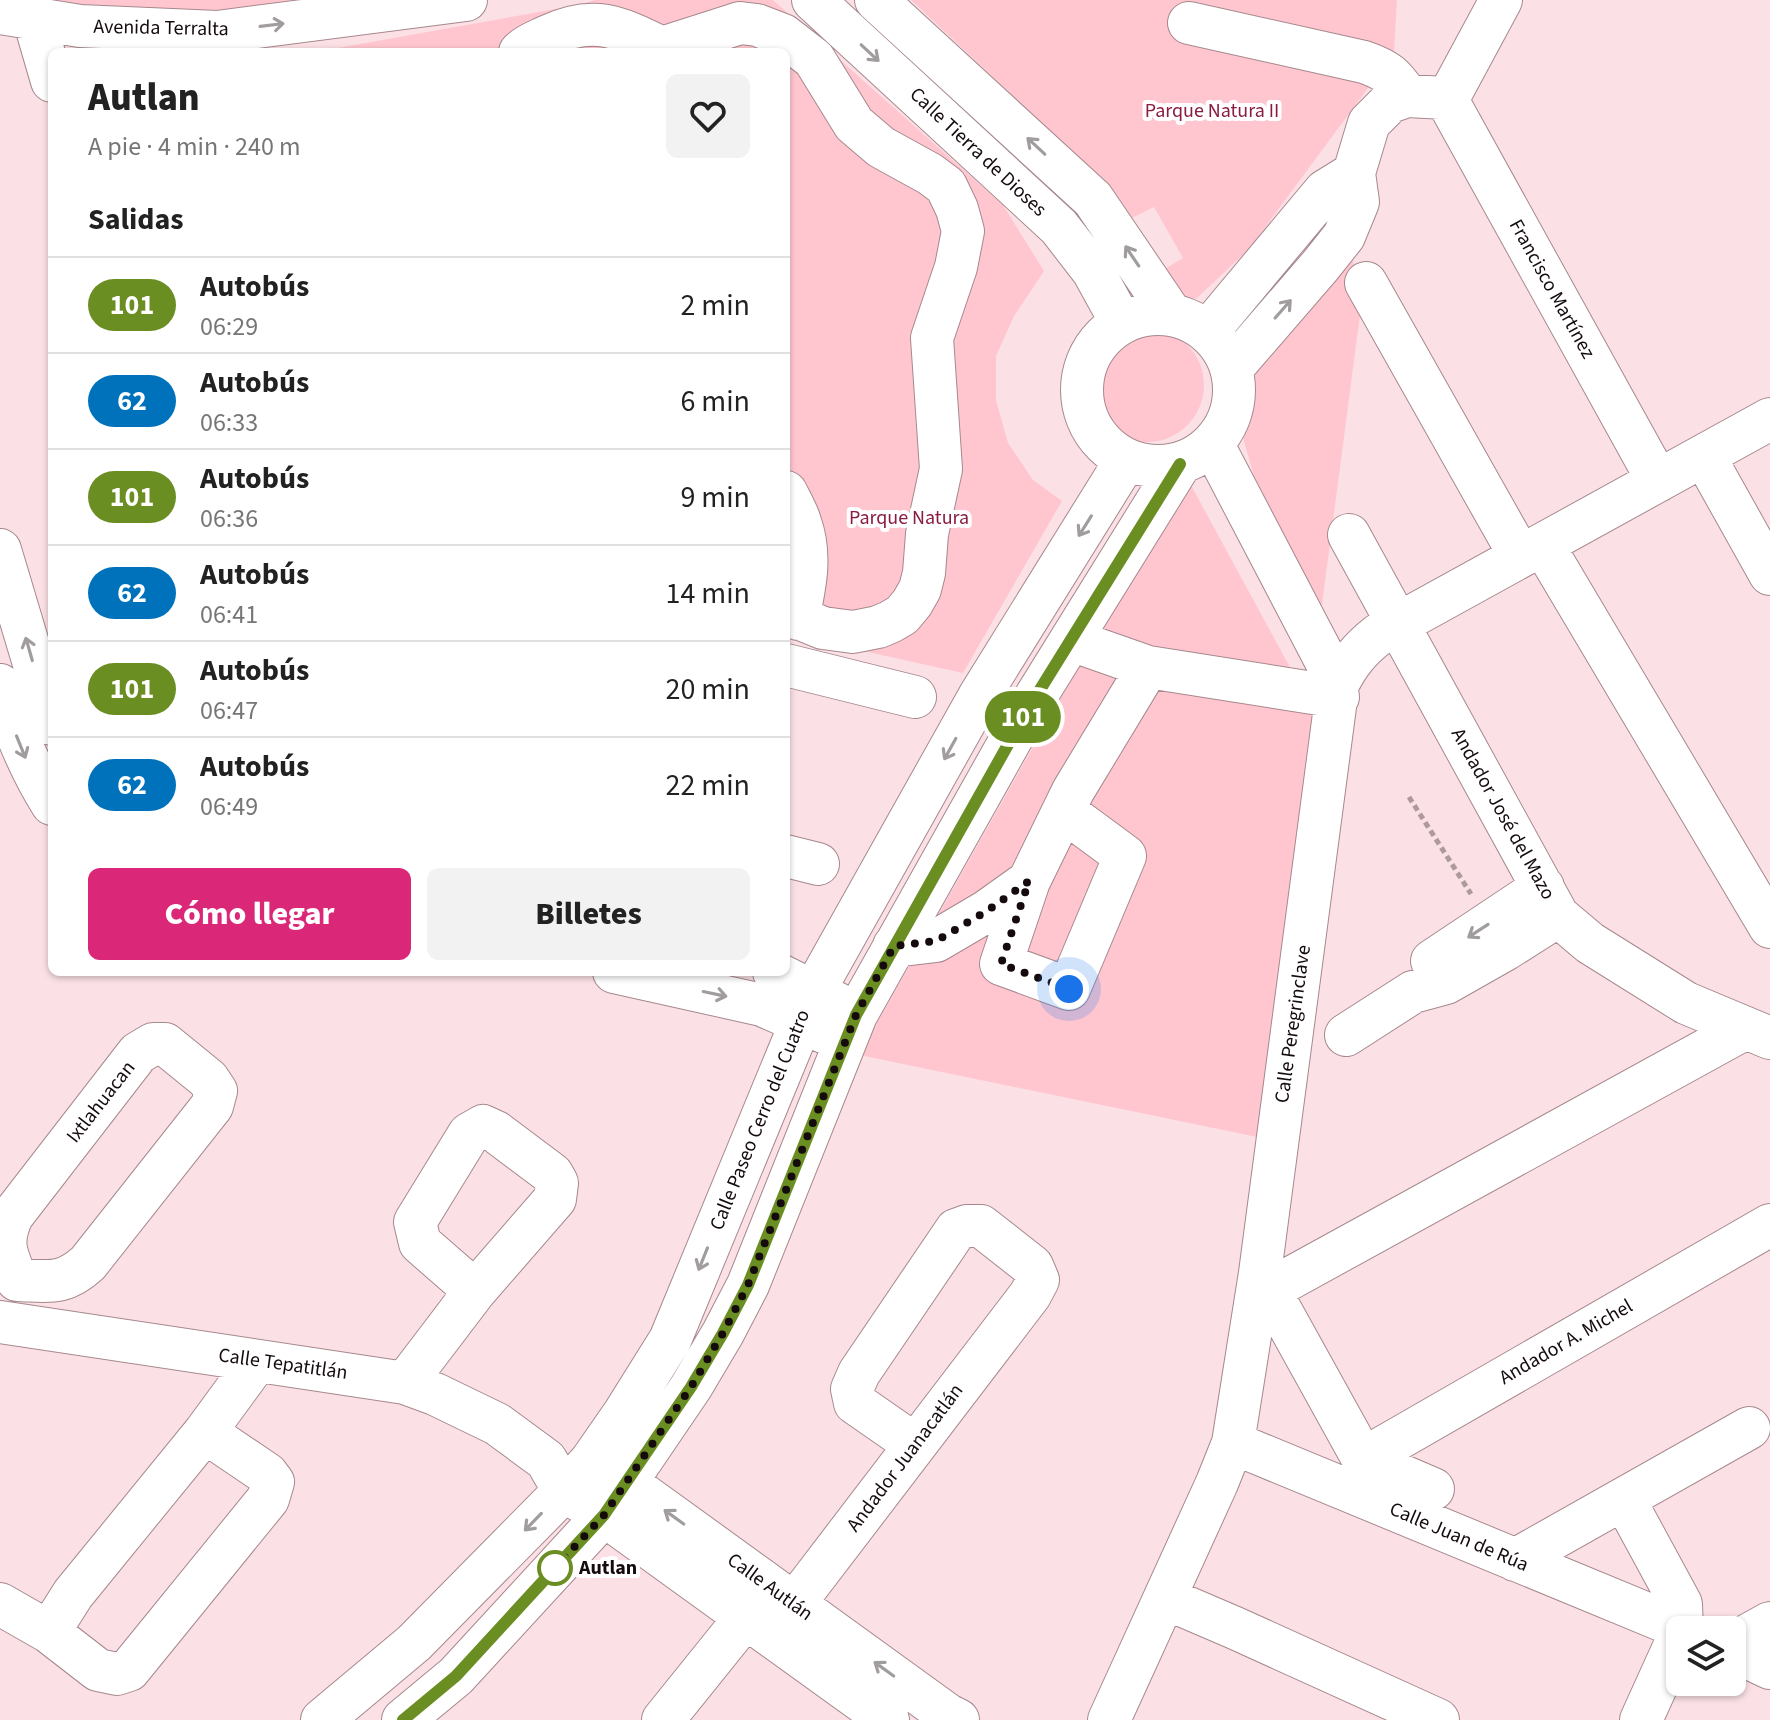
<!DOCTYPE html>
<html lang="es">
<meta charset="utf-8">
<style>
:root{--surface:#fff;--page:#f2f2f2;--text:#222;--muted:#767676;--line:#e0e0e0;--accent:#db2777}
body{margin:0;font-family:"Source Sans 3",sans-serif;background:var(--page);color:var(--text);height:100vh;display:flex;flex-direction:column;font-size:30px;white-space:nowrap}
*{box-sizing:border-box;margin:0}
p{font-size:26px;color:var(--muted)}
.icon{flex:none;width:44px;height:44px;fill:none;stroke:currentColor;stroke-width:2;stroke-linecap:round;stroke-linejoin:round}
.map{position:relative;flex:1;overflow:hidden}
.panel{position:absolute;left:48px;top:48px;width:742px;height:928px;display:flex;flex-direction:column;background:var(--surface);border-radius:12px;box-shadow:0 2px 6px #0004}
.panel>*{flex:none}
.badge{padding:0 16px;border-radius:26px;font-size:28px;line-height:52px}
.buttons{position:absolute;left:1666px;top:1616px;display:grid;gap:16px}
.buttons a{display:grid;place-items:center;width:80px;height:80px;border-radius:12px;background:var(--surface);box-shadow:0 2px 6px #0004;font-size:40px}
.you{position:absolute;width:40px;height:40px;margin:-20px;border:6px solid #fff;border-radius:50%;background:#1a73e8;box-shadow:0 0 0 12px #1a73e833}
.map>.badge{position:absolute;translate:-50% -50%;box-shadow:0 0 0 4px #fff}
h2{padding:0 40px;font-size:30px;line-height:72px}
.round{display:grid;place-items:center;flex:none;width:84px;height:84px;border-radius:12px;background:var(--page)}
.overview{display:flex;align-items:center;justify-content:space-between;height:136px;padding:0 40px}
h1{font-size:38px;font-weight:800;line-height:60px}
.primary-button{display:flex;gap:16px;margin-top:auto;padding:16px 40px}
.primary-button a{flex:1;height:92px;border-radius:12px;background:var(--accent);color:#fff;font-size:32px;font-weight:800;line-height:92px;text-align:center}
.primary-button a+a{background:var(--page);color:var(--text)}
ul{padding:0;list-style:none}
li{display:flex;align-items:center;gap:24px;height:96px;padding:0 40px;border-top:2px solid var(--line)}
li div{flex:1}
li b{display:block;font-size:30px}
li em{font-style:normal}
li .badge{min-width:88px;font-weight:700;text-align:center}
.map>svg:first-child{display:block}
</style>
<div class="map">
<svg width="1770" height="1720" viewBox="0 0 1770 1720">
<rect width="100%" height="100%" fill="#fbe1e5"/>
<path fill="#ffc6d0" d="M28,0H330L267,9L107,12Z
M595,0H773L1003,205L1044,271L1014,316L996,356V400L1008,443L1033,480L1062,501L963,673L786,634V52H315L578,5Z
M911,0H1397L1394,53L1249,249L1197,298L1183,301L1161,271L1183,258L1154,207L1130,219L1105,182Z
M1353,259L1360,315L1321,612L1254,476L1243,438L1240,415L1241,392L1248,370L1312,308Z
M1090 385a57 57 0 1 1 114 0a57 57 0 1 1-114 0Z
M1186,476L1317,717L1257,1137L859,1055Z"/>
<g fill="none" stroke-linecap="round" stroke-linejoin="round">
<g stroke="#a6888d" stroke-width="44">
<path id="minor" d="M813,0L1059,227L1093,271L1121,322
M876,0L1093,199L1171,314
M0,13L80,26L217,32L466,0
M34,19L52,81
M1189,23L1364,62C1387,70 1394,76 1407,96
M520,52C528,44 538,41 548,36C594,14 619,27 662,48L740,23L757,25L783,35L814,59L854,124L881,147L930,174L946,186L957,209L963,231L956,267L932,338L941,469L927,534L924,573L920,589L912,603L902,615L890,622L878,627L853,632L823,628L786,613
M1446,98L1658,481
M1446,98L1452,91L1501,0
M1366,283L1520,556
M1082 390a76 76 0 1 1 152 0a76 76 0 1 1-152 0Z
M1208,331L1325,191L1354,173
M1232,368L1321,265L1344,236L1358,202L1354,173L1369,123L1390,102L1407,96L1446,98
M1213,445L1338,684
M1704,456L1770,574
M786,492C791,502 797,512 800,522C812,555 805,586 798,619
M1349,535L1558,916L1590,943L1686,1003L1770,1038
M1543,545L1770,927
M0,550L52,724
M1071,640L1148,667L1338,697
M786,665L915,697
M0,685C13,728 28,766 52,804
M1064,811L1125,856L1069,989L1001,964L1029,881L1073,791L1148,667
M786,856L818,864
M894,946L936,941L987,911L1029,881
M1432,961L1543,887
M614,972L762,1005L826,1033
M774,972L838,1004
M1346,1035L1413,992L1446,983L1506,949L1558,916
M153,1044H165L208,1079L216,1091L212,1106L88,1263C63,1286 49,1281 17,1280C6,1254 0,1243 12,1216L138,1053Z
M1260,1273L1363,1459L1433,1489
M1269,1290L1746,1028
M0,1322L405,1383L435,1394L497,1424L546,1460L564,1491L604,1515L888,1720
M405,1383L475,1291L555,1199L557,1183L552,1174L496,1132L483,1126L469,1134L415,1222L420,1243L475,1291
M1233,1443L1686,1630
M1363,1459L1770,1225
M601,1467L626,1482L948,1715L958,1720
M1624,1499L1681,1604L1682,1630
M1515,1560L1749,1428
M1165,1598L1235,1628L1438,1720
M0,1604L49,1632L98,1670L117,1674L129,1670L268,1499L273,1482L267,1474L205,1432
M49,1632L73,1594L205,1432L257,1361
M773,1637L794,1604L1030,1295L1038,1280L1032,1266L981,1226H967L956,1230L859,1373L852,1389L855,1403L914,1444
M1732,1644L1770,1623
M1732,1650L1770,1668
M322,1720L414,1643L564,1491L591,1461L625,1412L670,1340L814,991L980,695L1126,460
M403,1720L456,1676L604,1515L691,1387L723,1333L748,1285L856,1015L1028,709L1180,464
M663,1720L762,1597
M1109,1720L1217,1483L1233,1443L1260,1273L1338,684C1348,663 1360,649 1378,635L1770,419
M1641,1720L1680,1634"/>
</g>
<path stroke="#ae9a9d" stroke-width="5" stroke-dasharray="6 4" stroke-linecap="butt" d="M1409,797L1471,894"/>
<use href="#minor" stroke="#fff" stroke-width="42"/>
</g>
<defs><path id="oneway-shaft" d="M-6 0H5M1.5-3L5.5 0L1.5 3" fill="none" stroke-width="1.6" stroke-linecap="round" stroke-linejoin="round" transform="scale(2)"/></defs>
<g stroke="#a19d9e">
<use href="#oneway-shaft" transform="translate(272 25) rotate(-7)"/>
<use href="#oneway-shaft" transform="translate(870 53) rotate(43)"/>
<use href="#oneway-shaft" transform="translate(1036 146) rotate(-137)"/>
<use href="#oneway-shaft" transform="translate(1132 256) rotate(-124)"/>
<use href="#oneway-shaft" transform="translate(1283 309) rotate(-49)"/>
<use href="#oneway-shaft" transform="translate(1085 526) rotate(122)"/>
<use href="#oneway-shaft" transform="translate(29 649) rotate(-106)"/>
<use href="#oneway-shaft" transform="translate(21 747) rotate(68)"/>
<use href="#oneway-shaft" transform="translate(950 749) rotate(119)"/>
<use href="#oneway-shaft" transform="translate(1478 931) rotate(147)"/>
<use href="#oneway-shaft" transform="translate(715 994) rotate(12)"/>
<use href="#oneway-shaft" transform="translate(703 1259) rotate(112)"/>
<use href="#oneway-shaft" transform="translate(674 1517) rotate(-144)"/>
<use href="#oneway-shaft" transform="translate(533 1522) rotate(134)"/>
<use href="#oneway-shaft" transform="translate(884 1669) rotate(-144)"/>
</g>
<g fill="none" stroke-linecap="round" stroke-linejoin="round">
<g stroke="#fff" stroke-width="18">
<path id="line" d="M403,1720L456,1676L604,1515L691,1387L723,1333L748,1285L856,1015L1028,709L1180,464"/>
</g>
<use href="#line" stroke="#6b8e23" stroke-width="12"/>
<path stroke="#150b0d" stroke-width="8" stroke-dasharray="0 14.4" d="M555,1568L604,1515L691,1387L723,1333L748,1285L856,1015L894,946L936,941L987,911L1029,881L1001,964L1069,989"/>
</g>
<circle fill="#fff" stroke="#6b8e23" stroke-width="4" cx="555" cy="1568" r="16"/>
<g text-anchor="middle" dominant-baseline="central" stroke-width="8" stroke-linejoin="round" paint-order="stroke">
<g font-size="20" fill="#150b0d" stroke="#fff">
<text transform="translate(161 28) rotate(1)">Avenida Terralta</text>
<text transform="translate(978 152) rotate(43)">Calle Tierra de Dioses</text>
<text transform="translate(1552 289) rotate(61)">Francisco Martínez</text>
<text transform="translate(1503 814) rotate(61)">Andador José del Mazo</text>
<text transform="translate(1293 1024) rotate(-82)">Calle Peregrinclave</text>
<text transform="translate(101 1102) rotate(-52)">Ixtlahuacan</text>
<text transform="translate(760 1120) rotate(-68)">Calle Paseo Cerro del Cuatro</text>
<text transform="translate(1566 1342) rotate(-30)">Andador A. Michel</text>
<text transform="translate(283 1364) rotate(8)">Calle Tepatitlán</text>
<text transform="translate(905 1458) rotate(-53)">Andador Juanacatlán</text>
<text transform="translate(1459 1537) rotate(23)">Calle Juan de Rúa</text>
<text transform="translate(770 1587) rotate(36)">Calle Autlán</text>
</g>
<g font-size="20" fill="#8a1c3f" stroke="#fff">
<text x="1212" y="111">Parque Natura II</text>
<text x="909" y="518">Parque Natura</text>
</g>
<g font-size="20" font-weight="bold" fill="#150b0d" stroke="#fff" text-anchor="start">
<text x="579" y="1568">Autlan</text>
</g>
</g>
</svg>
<div class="buttons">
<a><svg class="icon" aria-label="layers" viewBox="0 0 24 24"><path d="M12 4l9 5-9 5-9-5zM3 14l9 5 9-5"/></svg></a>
</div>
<div class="you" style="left:1069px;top:989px"></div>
<b class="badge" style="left:1023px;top:717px;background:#6b8e23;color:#fff">101</b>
<section class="panel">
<div class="overview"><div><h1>Autlan</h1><p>A pie · 4 min · 240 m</p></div><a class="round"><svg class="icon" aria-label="heart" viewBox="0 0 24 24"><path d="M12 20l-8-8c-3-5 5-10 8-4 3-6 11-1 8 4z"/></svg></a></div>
<h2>Salidas</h2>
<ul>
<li><span class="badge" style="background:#6b8e23;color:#fff">101</span><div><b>Autobús</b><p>06:29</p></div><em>2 min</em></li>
<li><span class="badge" style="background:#0072bc;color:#fff">62</span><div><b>Autobús</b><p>06:33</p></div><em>6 min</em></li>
<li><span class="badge" style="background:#6b8e23;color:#fff">101</span><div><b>Autobús</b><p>06:36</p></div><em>9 min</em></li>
<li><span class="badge" style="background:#0072bc;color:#fff">62</span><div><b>Autobús</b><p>06:41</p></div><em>14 min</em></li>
<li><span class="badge" style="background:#6b8e23;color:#fff">101</span><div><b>Autobús</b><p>06:47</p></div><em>20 min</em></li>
<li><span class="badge" style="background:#0072bc;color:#fff">62</span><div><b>Autobús</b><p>06:49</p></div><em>22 min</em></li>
</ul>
<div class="primary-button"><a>Cómo llegar</a><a>Billetes</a></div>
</section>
</div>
